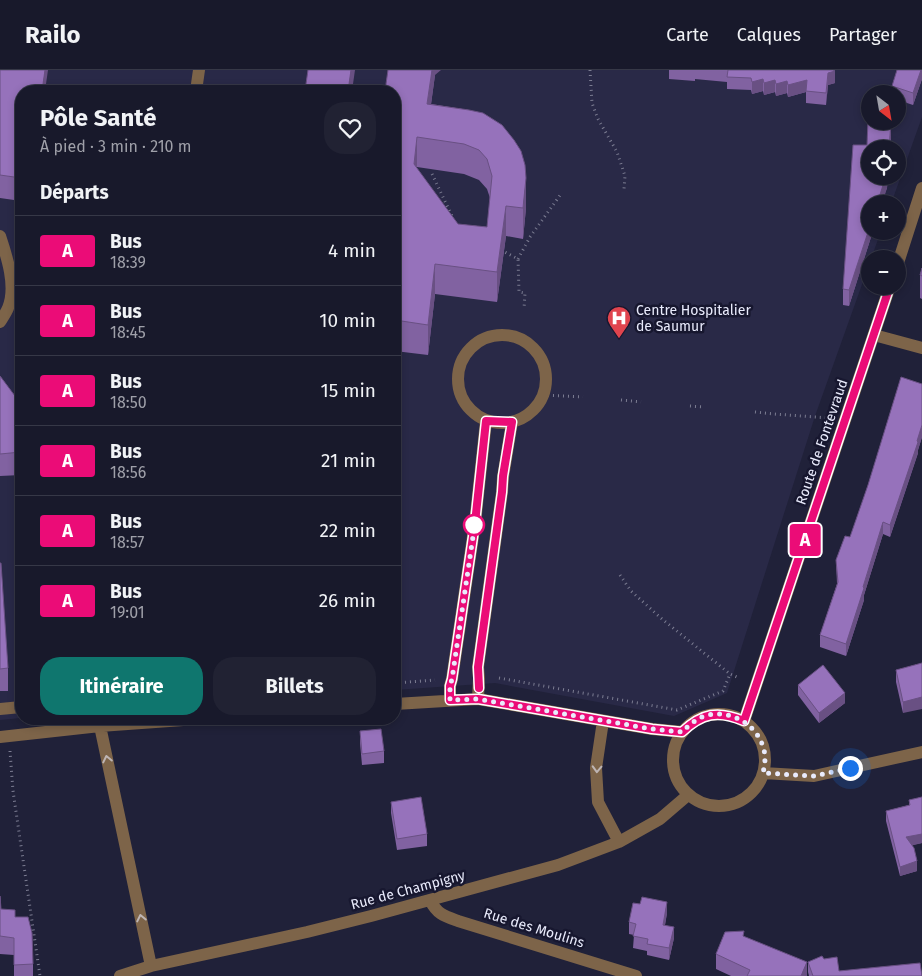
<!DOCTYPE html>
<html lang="fr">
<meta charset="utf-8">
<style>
:root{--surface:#18192b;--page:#212233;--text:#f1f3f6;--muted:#9fa0a9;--line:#363847;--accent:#0f766e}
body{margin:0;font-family:"Fira Sans",sans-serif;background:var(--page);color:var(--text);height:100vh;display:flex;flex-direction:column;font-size:19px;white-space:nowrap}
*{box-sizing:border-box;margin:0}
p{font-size:16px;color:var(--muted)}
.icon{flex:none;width:28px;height:28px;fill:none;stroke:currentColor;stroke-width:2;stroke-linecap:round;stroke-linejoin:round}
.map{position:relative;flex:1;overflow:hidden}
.side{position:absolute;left:15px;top:15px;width:386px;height:640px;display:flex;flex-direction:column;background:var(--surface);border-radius:20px;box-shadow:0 2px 8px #0003,0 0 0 1px var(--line)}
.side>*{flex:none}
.badge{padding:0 10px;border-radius:4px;font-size:18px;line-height:32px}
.needle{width:32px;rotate:149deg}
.buttons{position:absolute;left:861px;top:15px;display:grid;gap:10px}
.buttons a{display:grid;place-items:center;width:45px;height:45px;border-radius:50%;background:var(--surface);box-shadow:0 2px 8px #0003,0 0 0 1px var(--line);font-size:25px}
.you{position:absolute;width:25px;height:25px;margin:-12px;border:4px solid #fff;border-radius:50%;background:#1a73e8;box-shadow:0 0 0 8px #1a73e833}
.map>.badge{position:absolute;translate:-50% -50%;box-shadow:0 0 0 2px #fff}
h2{padding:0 25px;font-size:19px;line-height:45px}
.round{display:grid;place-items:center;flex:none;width:52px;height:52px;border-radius:20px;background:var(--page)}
.overview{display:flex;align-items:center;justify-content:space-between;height:85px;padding:0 25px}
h1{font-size:24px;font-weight:700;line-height:38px}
.button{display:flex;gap:10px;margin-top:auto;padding:10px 25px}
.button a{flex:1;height:58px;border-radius:20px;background:var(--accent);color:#fff;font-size:20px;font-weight:700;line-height:58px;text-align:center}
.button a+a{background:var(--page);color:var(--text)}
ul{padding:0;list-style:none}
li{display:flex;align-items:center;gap:15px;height:70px;padding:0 25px;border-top:1px solid var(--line)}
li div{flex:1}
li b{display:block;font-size:19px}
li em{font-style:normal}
li .badge{min-width:55px;font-weight:700;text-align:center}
header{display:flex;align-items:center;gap:30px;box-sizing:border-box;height:70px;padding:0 25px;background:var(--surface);border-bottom:1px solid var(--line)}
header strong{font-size:24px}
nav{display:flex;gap:28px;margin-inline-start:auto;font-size:18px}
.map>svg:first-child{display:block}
</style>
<header>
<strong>Railo</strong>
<nav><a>Carte</a><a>Calques</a><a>Partager</a></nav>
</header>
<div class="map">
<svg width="922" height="906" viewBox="0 0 922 906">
<rect width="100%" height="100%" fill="#202139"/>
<path fill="#292947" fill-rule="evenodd" d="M0,0H922V47L891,134H870V161H881L871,189H870V192L815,346L727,623L674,646L495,613L395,620V21H21V648L0,650ZM870,24H898V51H870ZM870,79H898V106H870Z"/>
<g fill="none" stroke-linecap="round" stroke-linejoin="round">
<path stroke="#7c7d92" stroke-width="3" stroke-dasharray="1 4" stroke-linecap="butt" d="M590,0L592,33L598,49L617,82L625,106L624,119
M432,104L452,146
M501,180L518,189L519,222L525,223L524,239
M518,189L530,167L561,124
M543,325L583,327
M621,330L641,332
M690,336L703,337
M755,342L774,344L829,348
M620,505L631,521L662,549L730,604
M499,608L677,640L723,621L730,604L739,608
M395,613L435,610
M10,681L13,721L40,906"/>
<path stroke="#7d6449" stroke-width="12" d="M196,21L199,0
M0,166C7,187 17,217 8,238C6,243 3,247 0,252
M898,193L922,118
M874,265L922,278
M458 309a44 44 0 1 1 88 0a44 44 0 1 1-88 0Z
M478,629L479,608L478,597L502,422L503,407L512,352
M450,630V616L452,609L475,453L486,351
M395,634L478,629L652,659L682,662
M0,639L21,637
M673 690a46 46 0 1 1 92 0a46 46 0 1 1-92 0Z
M99,649L100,656L151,896
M603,651L596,698L598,732L619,772
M744,651L890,216
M0,667L100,656L197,649
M763,703L814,706L922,682
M430,830C437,844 444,846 458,851L636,906
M120,906L151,896L307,862L371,846L558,795L619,772L660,749L688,725"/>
</g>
<path fill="#8162a1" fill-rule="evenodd" d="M0,0L21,21V131L0,128Z
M669,0H833L835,13L828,15L826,35L806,33V22L788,27L787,23L776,26L775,22L764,25L763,21L752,24L751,20L727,19V12L695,9V11L669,9Z
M922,0V9L913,35L898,30V24H892V16Z
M435,5L431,34L469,40L526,138L523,169L506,166L497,232L435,224L428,285L395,281V21ZM417,97L464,104L479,110L487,119L490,128L487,157L458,154L417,99Z
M891,67L887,118L870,161H873L849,236L843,235V219L867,75Z
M922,198V229L920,228V205Z
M0,306L21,334V405L0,406Z
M922,314V367L918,380V383L890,467L883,464L864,525V530L846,586L820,577V565L837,514L836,490L850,467Z
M0,493L8,598V621H0Z
M922,593L903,643L896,612V600Z
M798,615L845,633L819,653L798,625Z
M360,661L384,681V693L362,695L360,673Z
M922,727V773L912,775L917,801L900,806L886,751V741L909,735V730Z
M391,732L427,764V776L397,780L391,743Z
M0,826L1,839L15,847L33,894V906H14V885L0,884Z
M667,843L665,855L674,868L669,890L647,885V881L633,878L634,865L629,864V852Z
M744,867L807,906H731L716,899V884Z
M824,889L839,901L922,906H809L808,902V892Z"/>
<path fill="#695083" d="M45,0H48L45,21H42Z
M351,0H355L352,21H348Z
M432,0H441L435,5L427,64V34Z
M921,0H922V9L913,35V23Z
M835,1V13L828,15L826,35L828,3Z
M763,9V21L752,24V12Z
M775,10V22L764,25V13Z
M807,10L806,22L788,27V15Z
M787,11V23L776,26V14Z
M891,52V67L890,79H889Z
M417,67V97L414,125V94Z
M886,106H888L887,118L882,134H877Z
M526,108V138L523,169V138Z
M506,136V166L497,232V202Z
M870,156V161H873L849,236V220Z
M435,194V224L428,285V255Z
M400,294V324L395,328V298Z
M922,355V367L918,380V383L890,467V455Z
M883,452V464L864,525V530L846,586V574Z
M845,623V633L819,653V643Z
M922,624V639L903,643V632Z
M922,764V773L906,777V767Z
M917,791V801L900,806V797Z
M667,832V843L663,866V855Z
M674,857V868L669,890V878Z
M807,892V906H801Z"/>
<path fill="#9672bb" stroke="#695083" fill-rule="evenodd" d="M0,0H45L42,21H21V108L0,105Z
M308,0H351L348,21H305Z
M388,0H432L427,34L469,40L483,43L502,55L514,70L521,81L525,95L526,108L523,138L506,136L497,202L435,194L428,255L395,250V21H385ZM417,67L464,74L479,80L487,89L492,106L487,157L458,154L414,94Z
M728,0H833L835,1L828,3L826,23L806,21L807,10L788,15L787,11L776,14L775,10L764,13L763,9L752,12L751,8L727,7Z
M897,0H921L913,23L892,16Z
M868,50H870V51L891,52L889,79H870V106H886L877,134H870V156L849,220L843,219L853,75H867Z
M922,198V206L920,205Z
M395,287L400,294L395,298Z
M0,306L21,334V382L0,384Z
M901,307L922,314V355L917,371L918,372L890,455L883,452L863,517L864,518L846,574L820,565L838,512L836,490L845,466L850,467L868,415Z
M0,493H1L8,598L0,599Z
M922,593V627L903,632L896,600Z
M823,595L845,623L819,643L798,615Z
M381,659L384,681L362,684L360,661Z
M421,727L427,764L397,769L391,732Z
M922,727V764L906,767L914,778L917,791L900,797L886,741L910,735L909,730Z
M0,826L1,839L15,840V847H28L32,863L33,894L14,895V868L0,866Z
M642,827L667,832L663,855L674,857L669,878L647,874L648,869L633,866L636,854L629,852L633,833L640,834Z
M744,861L743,866L807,892L801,906H747L750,900L716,884L725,862Z
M822,886L824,889L837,887L839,901L920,893L922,906H813L808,892Z"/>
<defs><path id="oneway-chevron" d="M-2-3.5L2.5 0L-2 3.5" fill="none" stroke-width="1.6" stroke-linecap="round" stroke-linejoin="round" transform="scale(1.25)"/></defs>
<g stroke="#beb5b4">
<use href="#oneway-chevron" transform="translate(107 689) rotate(-102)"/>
<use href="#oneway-chevron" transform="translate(597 699) rotate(92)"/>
<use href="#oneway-chevron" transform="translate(141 848) rotate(-102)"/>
</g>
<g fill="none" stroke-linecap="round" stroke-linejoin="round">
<g stroke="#fff" stroke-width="11">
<path id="line" d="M479,618L478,597L502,422L503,406L512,352L486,351L475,453L452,609L450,616V630L478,629L652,659L682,662C702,643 718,640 744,651L890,216"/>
</g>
<use href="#line" stroke="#eb0c77" stroke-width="8"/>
<path stroke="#e9ebfc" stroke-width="5" stroke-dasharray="0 9" d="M474,455L475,453L452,609L450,616V630L478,629L652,659L682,662C688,656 695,650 704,646C732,637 764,658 765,688C765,693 764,698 763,703L814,706L850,698"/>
</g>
<defs>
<g id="hospital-pin" transform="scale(1.25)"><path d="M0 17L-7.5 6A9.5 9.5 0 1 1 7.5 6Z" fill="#e0444e" stroke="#17172f"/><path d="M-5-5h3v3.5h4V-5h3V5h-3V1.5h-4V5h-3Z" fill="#fff"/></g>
</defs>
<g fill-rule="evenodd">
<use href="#hospital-pin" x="619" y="248"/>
</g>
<circle fill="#fff" stroke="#eb0c77" stroke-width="2.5" cx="474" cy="455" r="10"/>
<g text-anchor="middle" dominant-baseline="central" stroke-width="5" stroke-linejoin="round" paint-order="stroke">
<g font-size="14" fill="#e9ebfc" stroke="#17172f" text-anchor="start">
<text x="636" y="240">Centre Hospitalier<tspan x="636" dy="16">de Saumur</tspan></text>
</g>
<g font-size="14" fill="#e9ebfc" stroke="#17172f">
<text transform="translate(822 372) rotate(-71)">Route de Fontevraud</text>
<text transform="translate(408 820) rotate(-15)">Rue de Champigny</text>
<text transform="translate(534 858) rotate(17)">Rue des Moulins</text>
</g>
</g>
</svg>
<div class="buttons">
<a><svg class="needle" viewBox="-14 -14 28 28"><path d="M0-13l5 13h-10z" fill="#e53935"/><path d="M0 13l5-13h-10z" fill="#9fa0a9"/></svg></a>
<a><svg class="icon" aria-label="locate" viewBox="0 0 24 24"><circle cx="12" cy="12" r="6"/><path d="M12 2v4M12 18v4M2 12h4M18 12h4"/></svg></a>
<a>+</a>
<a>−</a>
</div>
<div class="you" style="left:850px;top:698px"></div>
<b class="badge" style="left:805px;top:470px;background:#eb0c77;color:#fff">A</b>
<section class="side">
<div class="overview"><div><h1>Pôle Santé</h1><p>À pied · 3 min · 210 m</p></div><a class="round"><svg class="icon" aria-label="heart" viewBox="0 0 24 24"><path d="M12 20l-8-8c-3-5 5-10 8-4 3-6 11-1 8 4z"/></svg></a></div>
<h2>Départs</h2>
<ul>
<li><span class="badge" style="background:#eb0c77;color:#fff">A</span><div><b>Bus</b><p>18:39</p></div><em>4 min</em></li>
<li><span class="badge" style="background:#eb0c77;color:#fff">A</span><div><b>Bus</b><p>18:45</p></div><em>10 min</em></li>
<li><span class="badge" style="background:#eb0c77;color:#fff">A</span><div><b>Bus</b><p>18:50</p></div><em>15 min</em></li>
<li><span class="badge" style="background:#eb0c77;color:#fff">A</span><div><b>Bus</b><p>18:56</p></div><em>21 min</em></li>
<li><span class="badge" style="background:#eb0c77;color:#fff">A</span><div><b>Bus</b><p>18:57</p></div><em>22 min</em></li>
<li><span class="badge" style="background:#eb0c77;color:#fff">A</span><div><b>Bus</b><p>19:01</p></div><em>26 min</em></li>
</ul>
<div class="button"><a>Itinéraire</a><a>Billets</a></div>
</section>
</div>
